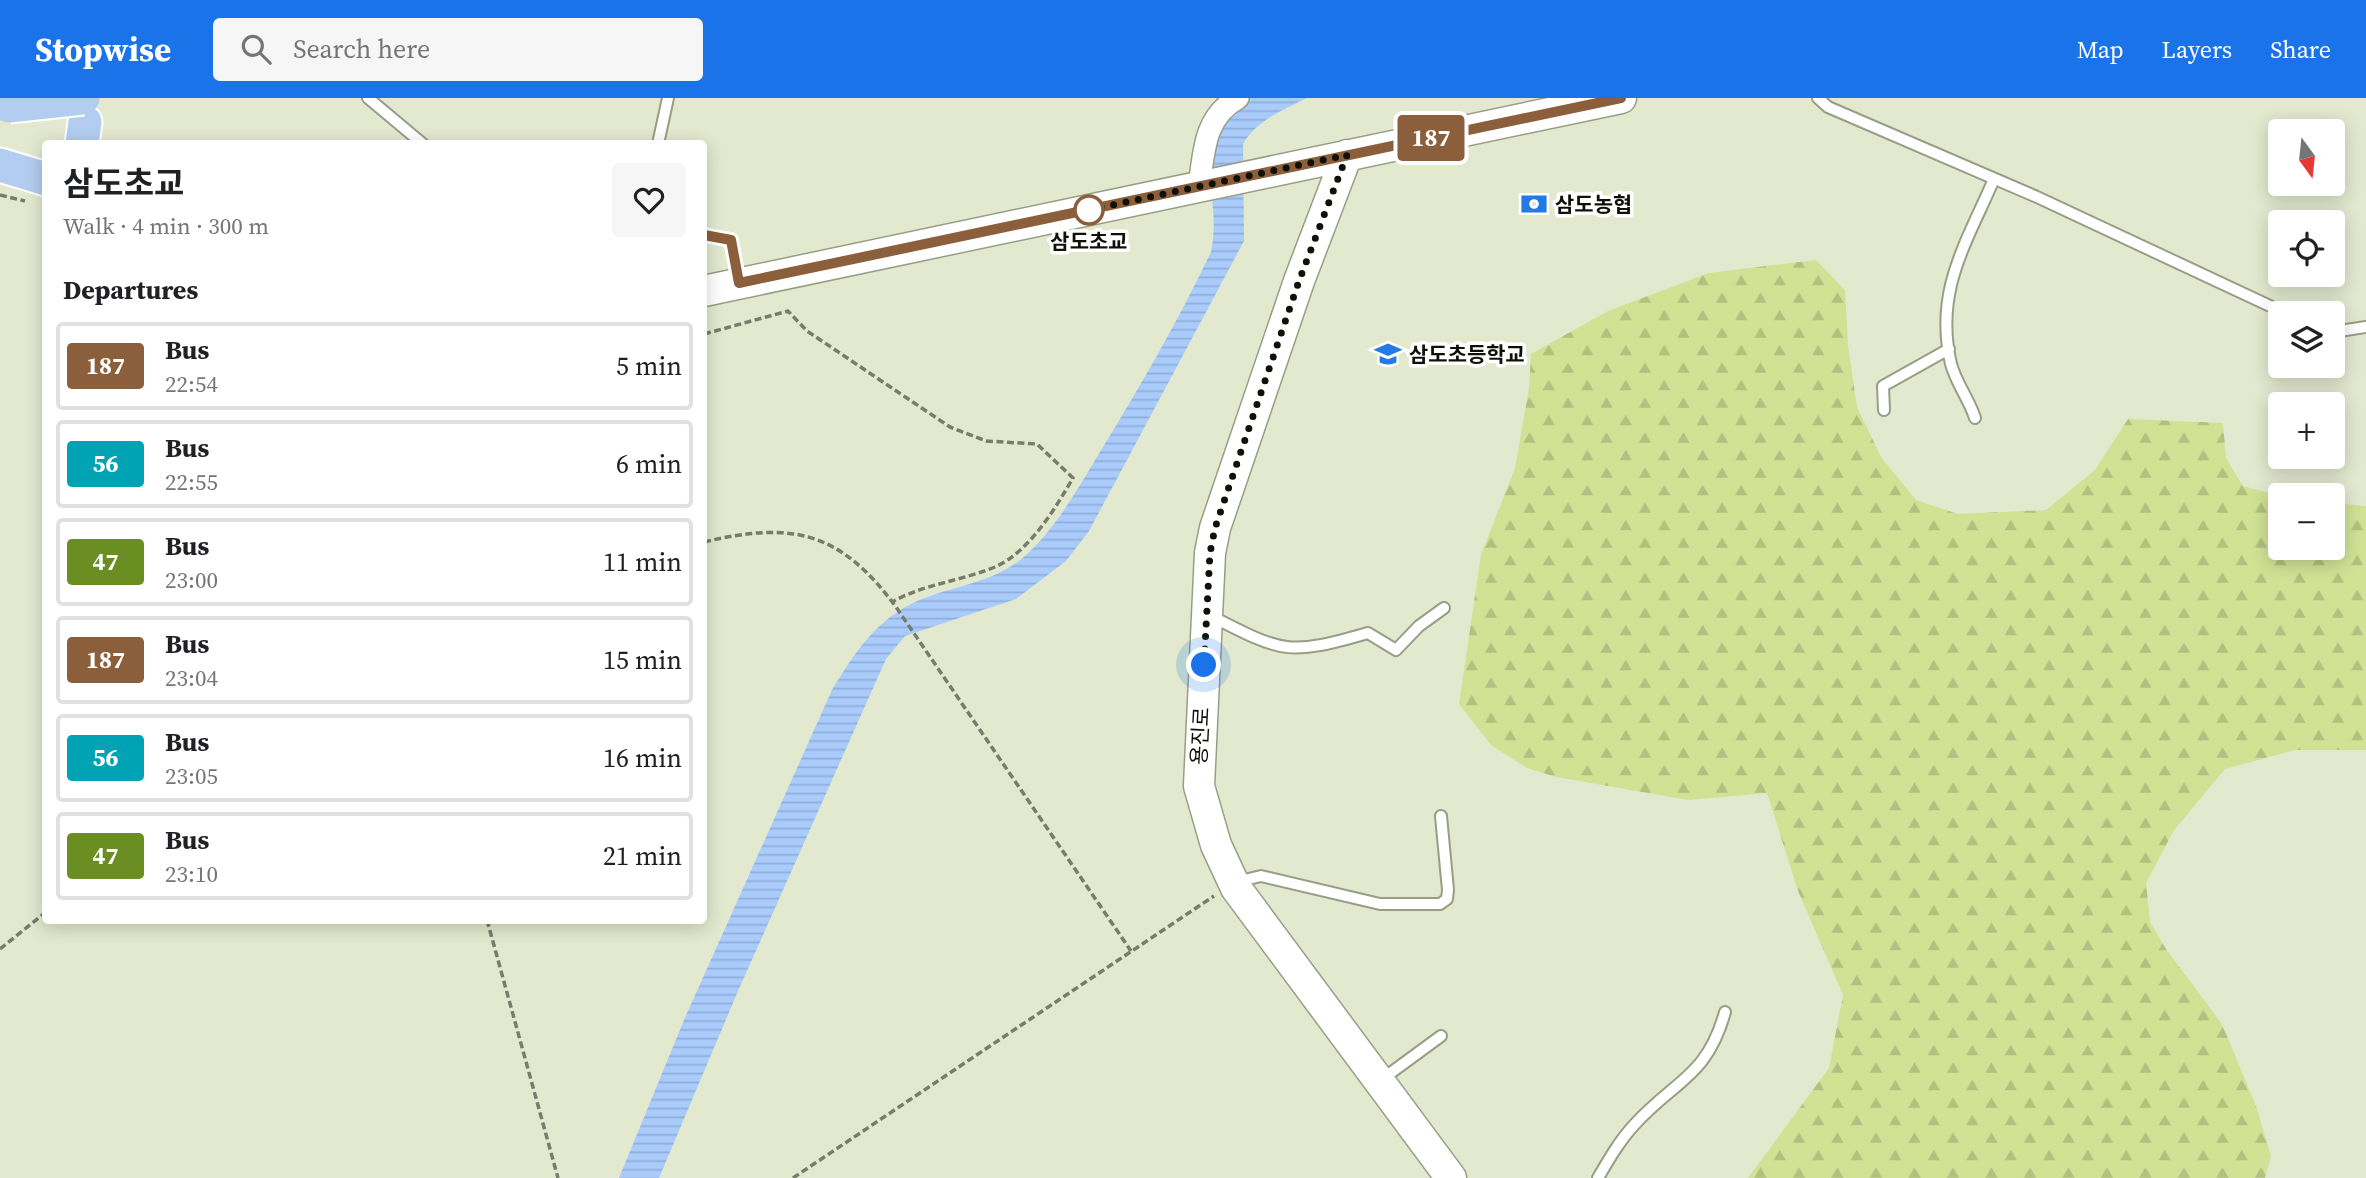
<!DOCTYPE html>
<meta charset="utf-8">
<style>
:root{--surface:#fff;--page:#f6f6f6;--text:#202124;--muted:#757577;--line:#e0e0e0;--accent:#1a73e8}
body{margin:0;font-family:"Source Serif 4","Noto Sans KR",serif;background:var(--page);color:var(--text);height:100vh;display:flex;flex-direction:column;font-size:26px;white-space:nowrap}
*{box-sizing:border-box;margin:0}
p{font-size:23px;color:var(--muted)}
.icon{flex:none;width:38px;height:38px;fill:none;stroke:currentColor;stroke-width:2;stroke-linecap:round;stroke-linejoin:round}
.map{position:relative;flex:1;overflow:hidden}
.side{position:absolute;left:42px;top:42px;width:665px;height:784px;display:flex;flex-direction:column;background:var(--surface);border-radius:7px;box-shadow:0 4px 18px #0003}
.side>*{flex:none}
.badge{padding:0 14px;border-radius:5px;font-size:24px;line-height:46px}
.needle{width:46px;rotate:165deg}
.buttons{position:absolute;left:2268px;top:21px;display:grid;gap:14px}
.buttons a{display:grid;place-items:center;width:77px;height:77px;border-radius:7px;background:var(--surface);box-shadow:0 4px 18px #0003;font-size:35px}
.you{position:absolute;width:35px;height:35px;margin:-18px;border:5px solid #fff;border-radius:50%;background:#1a73e8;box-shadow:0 0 0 10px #1a73e833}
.map>.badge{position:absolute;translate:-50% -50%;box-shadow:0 0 0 4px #fff}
h2{padding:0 21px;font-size:26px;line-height:63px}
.round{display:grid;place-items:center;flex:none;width:74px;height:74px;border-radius:7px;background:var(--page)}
.overview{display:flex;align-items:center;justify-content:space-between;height:119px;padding:0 21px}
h1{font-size:33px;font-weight:700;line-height:52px}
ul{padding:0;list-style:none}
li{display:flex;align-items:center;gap:21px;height:88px;margin:0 14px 10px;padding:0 7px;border:4px solid var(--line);border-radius:7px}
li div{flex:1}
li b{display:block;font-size:26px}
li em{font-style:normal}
li .badge{min-width:77px;font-weight:700;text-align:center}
header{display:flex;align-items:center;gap:42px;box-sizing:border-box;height:98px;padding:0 35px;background:var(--accent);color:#fff}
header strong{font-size:33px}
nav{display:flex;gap:38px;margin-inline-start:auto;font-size:24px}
.search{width:490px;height:63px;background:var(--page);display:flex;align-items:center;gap:18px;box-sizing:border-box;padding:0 24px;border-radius:7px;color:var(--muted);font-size:26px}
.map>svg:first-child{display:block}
</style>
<header>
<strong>Stopwise</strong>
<div class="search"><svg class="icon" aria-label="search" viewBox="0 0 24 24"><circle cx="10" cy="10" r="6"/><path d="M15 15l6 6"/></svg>Search here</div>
<nav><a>Map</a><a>Layers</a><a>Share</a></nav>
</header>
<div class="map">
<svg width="2366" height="1080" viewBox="0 0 2366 1080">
<defs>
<pattern id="forest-firs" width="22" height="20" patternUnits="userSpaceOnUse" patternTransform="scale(1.75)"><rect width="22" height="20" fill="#d1e295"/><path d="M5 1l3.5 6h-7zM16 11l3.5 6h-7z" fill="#b2c17f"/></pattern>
<pattern id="water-rules" width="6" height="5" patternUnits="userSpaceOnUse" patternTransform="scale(1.75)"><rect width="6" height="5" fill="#a9ccfc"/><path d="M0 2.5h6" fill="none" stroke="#90aed6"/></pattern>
</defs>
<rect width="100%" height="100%" fill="#e3e9cf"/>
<path fill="url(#forest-firs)" d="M1816,162L1845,192L1848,247L1857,309L1881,359L1916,402L1958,416L2046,412L2095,372L2128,321L2223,325L2226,360L2243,388L2280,398V450H2333V405L2366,408V652H2295L2225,671L2174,732L2146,785L2150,824L2166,851L2222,926L2256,1008L2271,1058L2265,1080H1748L1829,970L1843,897L1798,793L1767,695L1688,702L1556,679L1527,670L1492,648L1459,606L1481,457L1515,370L1529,290L1531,256L1608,213L1709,175Z"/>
<path fill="url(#water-rules)" d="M1251,0H1307C1283,12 1257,22 1243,46L1244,143L1089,433L1066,463L1016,501L905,538L886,561L738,893L659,1080H619L684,922L832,592C852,559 873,526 909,507C948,487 992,488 1026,457C1057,429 1078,390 1100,354C1140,289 1178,223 1211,154C1224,93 1182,43 1251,0Z"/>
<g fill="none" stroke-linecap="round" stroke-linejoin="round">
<g stroke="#989e85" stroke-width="14">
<path id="service" d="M368,0L423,46
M1818,0L1828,9L2037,99L2285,215
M658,46L668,0
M704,137L731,142L739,182
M2333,234L2366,229
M1884,312L1883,288L1949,251
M1975,320C1969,301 1956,285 1951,266C1934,193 1966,146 1994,81
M1209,517C1283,555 1288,558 1368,535L1396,552L1419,528L1444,510
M1236,784L1261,778L1380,806H1440L1447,801L1448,792L1441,718
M1381,982L1441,938
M1598,1080C1609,1061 1620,1042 1635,1026C1675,982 1707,979 1725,914"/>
</g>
<g stroke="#989e85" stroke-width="24">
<path id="minor" d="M1199,89C1204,53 1204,19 1238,0"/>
</g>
<g stroke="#989e85" stroke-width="33">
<path id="secondary" d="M1347,57L1299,183L1215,430L1210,455L1199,688L1216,747L1236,790L1451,1080
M704,193L1621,0"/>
</g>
<g stroke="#fff" stroke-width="37">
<path id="primary" d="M82,46L85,24
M0,67L46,81"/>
</g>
<path stroke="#787c6b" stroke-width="3.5" stroke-dasharray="7 3.5" stroke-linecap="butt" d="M0,97L25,103
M704,236L788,213L807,233L950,329L986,343L1037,346L1073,380C1055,411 1029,454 995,469C961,483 924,486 892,504
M704,444C792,423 840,433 896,509L1131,853
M487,822L558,1080
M0,851L46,814
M793,1080L1214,798"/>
<use href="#service" stroke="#fff" stroke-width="10"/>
<use href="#minor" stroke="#fff" stroke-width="21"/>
<use href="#secondary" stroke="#fff" stroke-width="30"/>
<use href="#primary" stroke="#b3cdf1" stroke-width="33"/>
<g stroke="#fff" stroke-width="37" stroke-linecap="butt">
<path id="primary-bridge" d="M9,8L83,0"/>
</g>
<use href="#primary-bridge" stroke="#b3cdf1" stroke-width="33"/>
</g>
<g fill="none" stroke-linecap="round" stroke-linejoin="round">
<g stroke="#fff" stroke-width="16">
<path id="line" d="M704,137L731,142L739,185L1621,0"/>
</g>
<use href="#line" stroke="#8b5e3c" stroke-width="10"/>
<path stroke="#0f1108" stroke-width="7" stroke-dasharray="0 12.6" d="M1089,112L1347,57L1299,183L1215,430L1210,455L1204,567"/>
</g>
<defs>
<g id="bank-bare" transform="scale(2.1)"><path d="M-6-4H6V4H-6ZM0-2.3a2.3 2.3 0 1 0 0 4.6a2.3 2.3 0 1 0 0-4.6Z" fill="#237ae4" stroke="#fff" stroke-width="2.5" paint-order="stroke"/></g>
<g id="school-bare" transform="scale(2.1)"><path d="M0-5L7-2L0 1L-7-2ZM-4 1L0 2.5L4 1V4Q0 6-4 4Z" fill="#237ae4" stroke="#fff" stroke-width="2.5" paint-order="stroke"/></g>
</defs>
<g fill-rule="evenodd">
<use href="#bank-bare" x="1534" y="106"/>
<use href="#school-bare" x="1388" y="256"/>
</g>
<circle fill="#fff" stroke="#8b5e3c" stroke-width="3.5" cx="1089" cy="112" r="14"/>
<g text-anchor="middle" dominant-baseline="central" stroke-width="7" stroke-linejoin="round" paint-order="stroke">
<g font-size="21" font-weight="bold" fill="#0f1108" stroke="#fff" text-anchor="start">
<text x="1555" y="106">삼도농협</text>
<text x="1409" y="256">삼도초등학교</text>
</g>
<g font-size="21" font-weight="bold" fill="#0f1108" stroke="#fff">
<text x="1089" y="143">삼도초교</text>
</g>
<g font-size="21" fill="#0f1108" stroke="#fff">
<text transform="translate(1200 638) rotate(-87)">용진로</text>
</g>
</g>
</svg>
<div class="buttons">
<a><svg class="needle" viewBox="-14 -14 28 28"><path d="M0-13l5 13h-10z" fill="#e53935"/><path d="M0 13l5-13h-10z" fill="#757577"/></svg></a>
<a><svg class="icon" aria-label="locate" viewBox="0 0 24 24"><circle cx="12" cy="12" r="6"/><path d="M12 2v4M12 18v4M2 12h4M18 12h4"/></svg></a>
<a><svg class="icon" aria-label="layers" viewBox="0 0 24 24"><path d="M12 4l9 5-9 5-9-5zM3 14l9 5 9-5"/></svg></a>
<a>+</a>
<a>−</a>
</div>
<div class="you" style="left:1204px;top:567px"></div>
<b class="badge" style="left:1431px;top:40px;background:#8b5e3c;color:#fff">187</b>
<section class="side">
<div class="overview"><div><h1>삼도초교</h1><p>Walk · 4 min · 300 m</p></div><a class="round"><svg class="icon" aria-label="heart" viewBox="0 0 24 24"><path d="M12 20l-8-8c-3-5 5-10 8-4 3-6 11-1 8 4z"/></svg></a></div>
<h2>Departures</h2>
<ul>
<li><span class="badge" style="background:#8b5e3c;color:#fff">187</span><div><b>Bus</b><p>22:54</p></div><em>5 min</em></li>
<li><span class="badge" style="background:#00a3b4;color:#fff">56</span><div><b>Bus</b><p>22:55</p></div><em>6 min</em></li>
<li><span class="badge" style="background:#6b8e23;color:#fff">47</span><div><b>Bus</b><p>23:00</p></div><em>11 min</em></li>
<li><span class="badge" style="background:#8b5e3c;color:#fff">187</span><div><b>Bus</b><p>23:04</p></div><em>15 min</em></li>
<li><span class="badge" style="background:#00a3b4;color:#fff">56</span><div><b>Bus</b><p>23:05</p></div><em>16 min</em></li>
<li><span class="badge" style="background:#6b8e23;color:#fff">47</span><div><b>Bus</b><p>23:10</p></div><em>21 min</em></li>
</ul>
</section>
</div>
